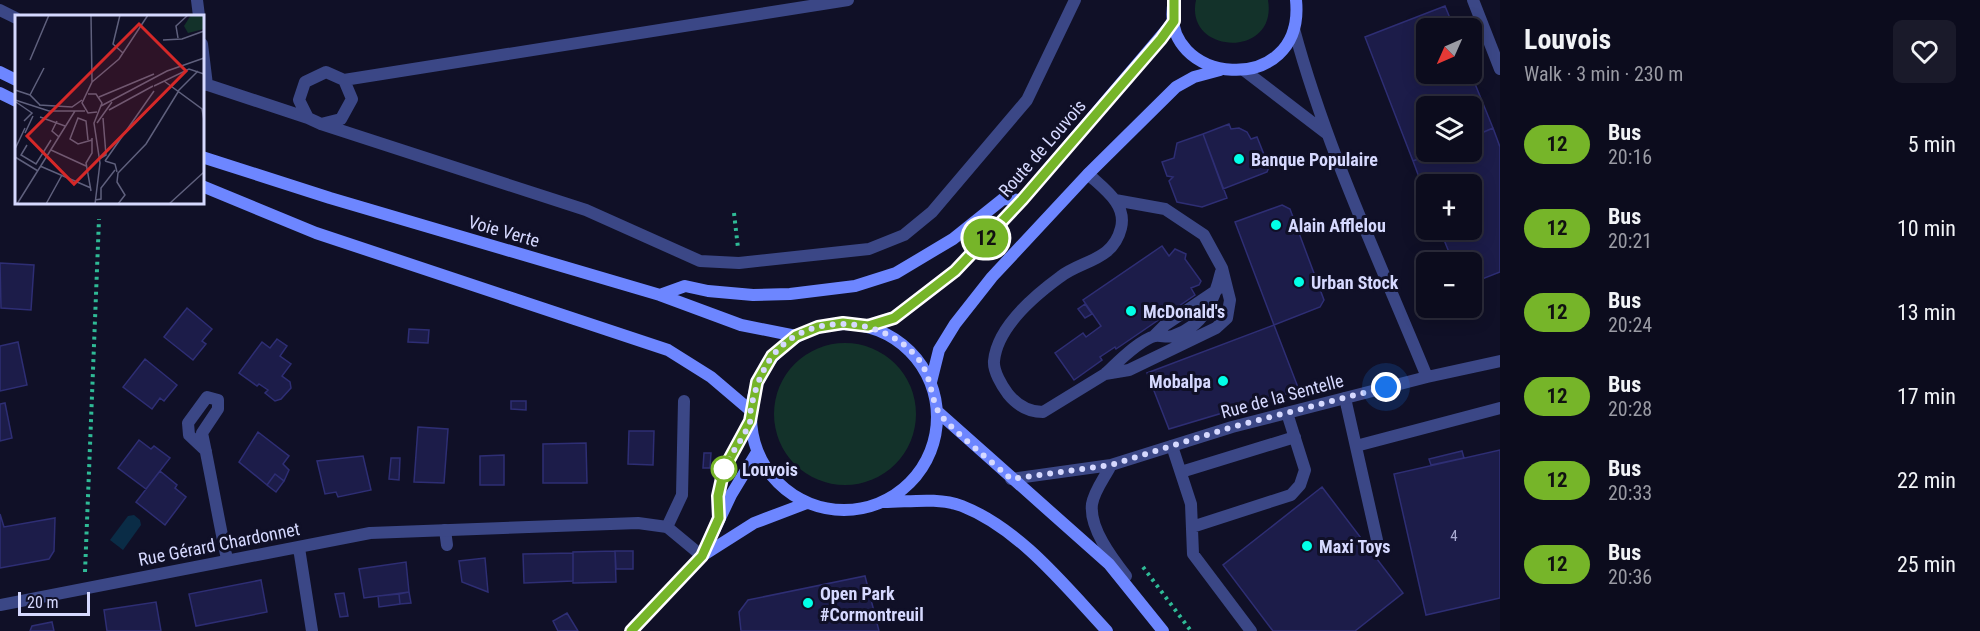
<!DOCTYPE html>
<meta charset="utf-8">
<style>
:root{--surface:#0c0c1d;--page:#1a1a2a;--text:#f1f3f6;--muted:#9a9ba4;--line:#2c2c3b}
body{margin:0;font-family:"Roboto Condensed",sans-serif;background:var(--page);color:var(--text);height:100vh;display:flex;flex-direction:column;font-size:22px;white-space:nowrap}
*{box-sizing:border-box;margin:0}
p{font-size:20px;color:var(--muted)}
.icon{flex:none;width:33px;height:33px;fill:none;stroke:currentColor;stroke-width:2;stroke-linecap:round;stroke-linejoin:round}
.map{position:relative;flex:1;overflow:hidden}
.sheet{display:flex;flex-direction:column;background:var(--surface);width:480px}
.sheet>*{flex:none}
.badge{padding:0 12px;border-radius:20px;font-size:21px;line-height:39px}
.needle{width:39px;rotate:225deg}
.buttons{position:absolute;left:1416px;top:18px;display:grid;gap:12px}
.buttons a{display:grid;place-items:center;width:66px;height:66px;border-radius:9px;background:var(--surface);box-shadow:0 3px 15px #0003,0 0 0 2px var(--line);font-size:30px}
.scale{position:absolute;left:18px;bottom:15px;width:72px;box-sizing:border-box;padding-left:6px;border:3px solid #d6d9ff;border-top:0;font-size:16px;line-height:21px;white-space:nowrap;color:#d6d9ff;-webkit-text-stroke:4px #101027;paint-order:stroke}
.you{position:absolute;width:30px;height:30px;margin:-15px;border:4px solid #fff;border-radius:50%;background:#1a73e8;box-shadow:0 0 0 9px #1a73e833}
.map>.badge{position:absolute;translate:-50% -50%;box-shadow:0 0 0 3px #fff}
.round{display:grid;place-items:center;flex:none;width:63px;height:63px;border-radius:9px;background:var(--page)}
.summary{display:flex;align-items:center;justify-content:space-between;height:102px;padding:0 24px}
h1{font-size:28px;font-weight:700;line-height:45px}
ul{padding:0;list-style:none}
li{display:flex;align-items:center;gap:18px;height:84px;padding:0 24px}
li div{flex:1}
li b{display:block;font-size:22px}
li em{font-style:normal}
li .badge{min-width:66px;font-weight:700;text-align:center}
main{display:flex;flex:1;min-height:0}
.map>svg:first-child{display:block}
</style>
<main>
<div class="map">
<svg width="1500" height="631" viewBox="0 0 1500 631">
<rect width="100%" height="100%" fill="#101027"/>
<path fill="#13322a" d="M1196,0H1268C1278,59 1184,55 1196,0Z
M774 414a71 71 0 1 1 142 0a71 71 0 1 1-142 0Z"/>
<path fill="#0a2c46" d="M134,515L140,520L141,525L123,550L110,540L128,516Z"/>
<path fill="#1c1c49" stroke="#2e2e74" stroke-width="1.5" d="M1445,6L1454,28H1426V74H1471L1493,128L1472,137V106H1426V152H1436L1413,161L1365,37Z
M1229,124L1231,129L1239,128L1247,132L1251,139L1257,137L1269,167L1267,172L1223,189L1203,134Z
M1493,128L1500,147V272L1472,283V262H1453L1440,230H1472V184H1426V196L1413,161L1436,152H1472V137Z
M1203,134L1227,198L1202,207L1177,202L1169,181L1173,177L1167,176L1162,162L1174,158L1177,143Z
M1282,205L1290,209L1324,300L1320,307L1274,325L1235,222Z
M1162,246L1169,256L1175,249L1186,254L1185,259L1201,281L1199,285L1191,288L1195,295L1116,349L1115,347L1100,357L1102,360L1074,380L1055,353L1083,333L1086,337L1101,326L1083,300Z
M0,263L34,265L31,310L1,308Z
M1085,304L1092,314L1085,318L1078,309Z
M187,308L212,329L202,341L206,344L193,360L164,337Z
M1274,325L1299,390L1169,429L1147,373Z
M409,329L429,330L428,343L408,342Z
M277,339L287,346L280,356L291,364L282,376L290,382L291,388L281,399L275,401L265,393L268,390L259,384L257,386L239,373L262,342L270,348Z
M18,342L27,385L0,391V346Z
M145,359L177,385L164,401L160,398L152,409L123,387Z
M511,401H526V410L511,409Z
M5,403L12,438L0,441V404Z
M418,427L448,429L444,483L414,482Z
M629,431H654L653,465L628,464Z
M258,432L289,456L283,464L289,470L284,481L275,474L267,485L239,462Z
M139,440L151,449L154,446L170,458L146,489L118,468Z
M586,443L587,483H543V444Z
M1500,450V598L1426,615L1394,474Z
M1462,451L1464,458L1431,465L1429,459Z
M704,453H711L710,468H703Z
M504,455V485H480V456Z
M363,456L371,490L338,497L336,492L325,494L317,461Z
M391,458H400L399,480L389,479Z
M160,471L177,485L175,488L186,497L165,525L136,502Z
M275,474L284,481L276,492L267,485Z
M1322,487L1403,593L1355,631H1273L1223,565Z
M0,514L4,527L55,518L54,551L49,559L0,568Z
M615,551L616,582L573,583V552Z
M615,551H633V569H616Z
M573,553V581L524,583L523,554Z
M485,558L488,592L462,582L459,561Z
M406,562L409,592L364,598L359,569Z
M865,576L879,631H741L739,612L748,600Z
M261,580L267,612L196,626L189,594Z
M409,592L411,603L400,604L399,594Z
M344,593L348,616L340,617L335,594Z
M399,594L400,604L379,607L378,596Z
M156,602L161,631H107L104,610Z
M567,613L578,631H558L553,621Z
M52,622L54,631H30L32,626Z"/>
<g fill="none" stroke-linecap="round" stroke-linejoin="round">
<path stroke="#2fba96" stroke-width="4" stroke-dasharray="3 4.5" stroke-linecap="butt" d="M734,213L738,248
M1143,567L1191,631
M85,572L99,219"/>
<path stroke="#3b4786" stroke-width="12" d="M197,0L199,16
M0,10L16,18
M202,44L207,85
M344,80L848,0
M202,83L308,118
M321,124L341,119L352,99L344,80L326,72L305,82L299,100L308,118L321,124L586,210L700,261L739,263L869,249L904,235L932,212L1027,100L1075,0
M1088,174C1104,189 1127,204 1121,228C1113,261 1082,260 1060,277C1034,296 997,328 994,361C993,371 1002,386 1008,394C1017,405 1028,412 1043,412L1105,374L1129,370L1216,328L1227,318L1230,300L1222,268L1204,235L1165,209L1115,200
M1154,336L1165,325L1217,290
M1106,373C1117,363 1139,340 1155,336C1161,335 1167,338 1173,336C1204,326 1214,301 1221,272
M1345,398L1377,540
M1172,446L1191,504L1193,554L1251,631
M1356,446L1500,408
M1181,472L1295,437
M667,527L682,495L684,401
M1192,527L1291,495L1300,485L1305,470L1287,413
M445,530L447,545"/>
<path stroke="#3b4786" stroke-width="12" d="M1473,0L1500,69
M1294,29C1326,148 1380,262 1427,377
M1245,71L1326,133
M206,451L189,435L188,423L207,397L218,400V409L202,433C211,475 218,518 227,559
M1111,465C1105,477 1094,491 1092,504C1089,528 1112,558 1126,576
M1011,479L1111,465L1232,427L1427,377L1500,361
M719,518C717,479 731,453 750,421
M299,548L312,631
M0,605L370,533L638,523L667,527L702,556"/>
<path stroke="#6d86ff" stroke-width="12" d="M1174,0C1156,86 1306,100 1296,0
M0,72L16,80
M0,93L16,101
M202,157L330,198L660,295L741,325L796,336
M202,186L316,233L668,350L711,377L751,411
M660,295L685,286L708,291L753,295L790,294L855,286L896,273L953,239L1003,199L1022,200
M751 417a93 93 0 1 1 186 0a93 93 0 1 1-186 0Z
M868,326L894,318L955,271L1022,200L1174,21
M931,382L939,350L955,324L992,277L1088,174L1176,87L1194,77L1220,70
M938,412L1109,564L1163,631
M884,502C909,502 938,497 962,506C1020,529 1065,586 1107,631
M702,556L731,495L757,452
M631,631L702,556L754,523L807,503"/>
</g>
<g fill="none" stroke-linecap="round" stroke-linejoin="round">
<g stroke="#fff" stroke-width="14">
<path id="line" d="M631,631L702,556L719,518L718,496L724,469L750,421L757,382L772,356L796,336L818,327L843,323L868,326L894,318L955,271L1022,200L1161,39L1174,21V0"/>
</g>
<use href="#line" stroke="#76b529" stroke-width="9"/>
<path stroke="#d6d9ff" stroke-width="6" stroke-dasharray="0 10.8" d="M724,469C730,454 744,438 750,422C751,418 750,412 751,408C755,390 760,374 771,358C805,311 880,315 916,356C932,375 929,392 938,411C943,423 998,467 1011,479L1111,465L1232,427L1386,387"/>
</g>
<g fill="#02ffe7" stroke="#101027" stroke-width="2">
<circle cx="1239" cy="159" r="6"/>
<circle cx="1276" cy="225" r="6"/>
<circle cx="1299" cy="282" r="6"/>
<circle cx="1131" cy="311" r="6"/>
<circle cx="1223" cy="381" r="6"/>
<circle cx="1307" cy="546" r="6"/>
<circle cx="808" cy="603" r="6"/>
</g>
<circle fill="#fff" stroke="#76b529" stroke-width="3" cx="724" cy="469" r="12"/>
<g text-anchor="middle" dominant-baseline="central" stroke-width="6" stroke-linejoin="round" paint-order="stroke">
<g font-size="15" fill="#a8aad2">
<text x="1454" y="536">4</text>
</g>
<g font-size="18" fill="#d6d9ff" stroke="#101027">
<text transform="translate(1042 148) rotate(-49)">Route de Louvois</text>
<text transform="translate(504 231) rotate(16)">Voie Verte</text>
<text transform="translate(1282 396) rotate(-15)">Rue de la Sentelle</text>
<text transform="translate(219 544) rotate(-11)">Rue Gérard Chardonnet</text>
</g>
<g font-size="18" font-weight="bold" fill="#d6d9ff" stroke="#101027" text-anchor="start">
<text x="1251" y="159">Banque Populaire</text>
<text x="1288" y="225">Alain Afflelou</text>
<text x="1311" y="282">Urban Stock</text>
<text x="1143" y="311">McDonald's</text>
<text x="1211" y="381" text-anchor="end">Mobalpa</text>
<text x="1319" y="546">Maxi Toys</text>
<text x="820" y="593">Open Park<tspan x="820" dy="21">#Cormontreuil</tspan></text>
</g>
<g font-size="18" font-weight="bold" fill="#d6d9ff" stroke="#101027" text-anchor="start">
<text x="742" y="469">Louvois</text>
</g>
</g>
<g transform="translate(15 15)">
<rect width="189" height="189" fill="#101027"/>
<path d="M176,0H189V14L173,18L169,11Z" fill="#13322a"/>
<path fill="none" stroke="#5f607d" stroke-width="1.5" d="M76,0L77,67L67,88L73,98L82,97M105,0L98,29L108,38M163,23L161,11L173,0M148,25L167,24L189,16M15,45L34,0M149,66L187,94L189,105M77,67L104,44L133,0M139,71L174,54L189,59M0,75L15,80L25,90M163,76L183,56M73,79H81L87,88L79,108L85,148L80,189M15,80L29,53M84,82L139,59M0,85L34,96H70M1,87L17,98L9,106M24,90L57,92L67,85M86,91L152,56L189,43M94,95L138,71M25,102L50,111M42,106L37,116L44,122M82,108L97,87M10,118L18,101M73,125L71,106L63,103L55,124L63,129L77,125M12,130L6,140L21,149L36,125M0,134L10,113M36,135L71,151M0,142L23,156M84,144L91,140L88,103M90,146L139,76M90,146L100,149L102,157M25,151L76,173M76,176L71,148L77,138V123M80,185L86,184V173L100,155M2,189L60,96M31,189L47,160M103,189L110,180L102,167L103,158L131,129L163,77M154,189L189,157"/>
<path fill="#d62828" fill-opacity="0.15" stroke="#d62828" stroke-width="3" d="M124,9L171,56L59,169L12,121Z"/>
<rect width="189" height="189" fill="none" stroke="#d6d9ff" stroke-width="3"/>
</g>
</svg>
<div class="buttons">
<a><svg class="needle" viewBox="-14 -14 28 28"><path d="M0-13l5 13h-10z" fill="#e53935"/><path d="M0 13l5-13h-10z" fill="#9a9ba4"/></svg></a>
<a><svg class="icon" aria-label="layers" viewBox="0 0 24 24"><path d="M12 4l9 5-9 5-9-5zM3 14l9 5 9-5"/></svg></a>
<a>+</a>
<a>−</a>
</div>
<div class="scale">20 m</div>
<div class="you" style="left:1386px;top:387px"></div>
<b class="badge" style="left:986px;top:238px;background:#76b529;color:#111">12</b>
</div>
<section class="sheet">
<div class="summary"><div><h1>Louvois</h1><p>Walk · 3 min · 230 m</p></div><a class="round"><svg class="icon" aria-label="heart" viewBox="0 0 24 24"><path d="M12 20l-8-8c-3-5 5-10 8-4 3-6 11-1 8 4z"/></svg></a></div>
<ul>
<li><span class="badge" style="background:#76b529;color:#111">12</span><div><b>Bus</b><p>20:16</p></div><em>5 min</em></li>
<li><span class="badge" style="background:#76b529;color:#111">12</span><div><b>Bus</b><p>20:21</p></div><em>10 min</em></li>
<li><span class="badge" style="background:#76b529;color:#111">12</span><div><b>Bus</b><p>20:24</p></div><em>13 min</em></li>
<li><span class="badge" style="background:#76b529;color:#111">12</span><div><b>Bus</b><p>20:28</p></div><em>17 min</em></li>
<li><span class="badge" style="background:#76b529;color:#111">12</span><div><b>Bus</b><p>20:33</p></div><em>22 min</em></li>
<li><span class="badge" style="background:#76b529;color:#111">12</span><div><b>Bus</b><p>20:36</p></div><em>25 min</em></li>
</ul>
</section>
</main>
